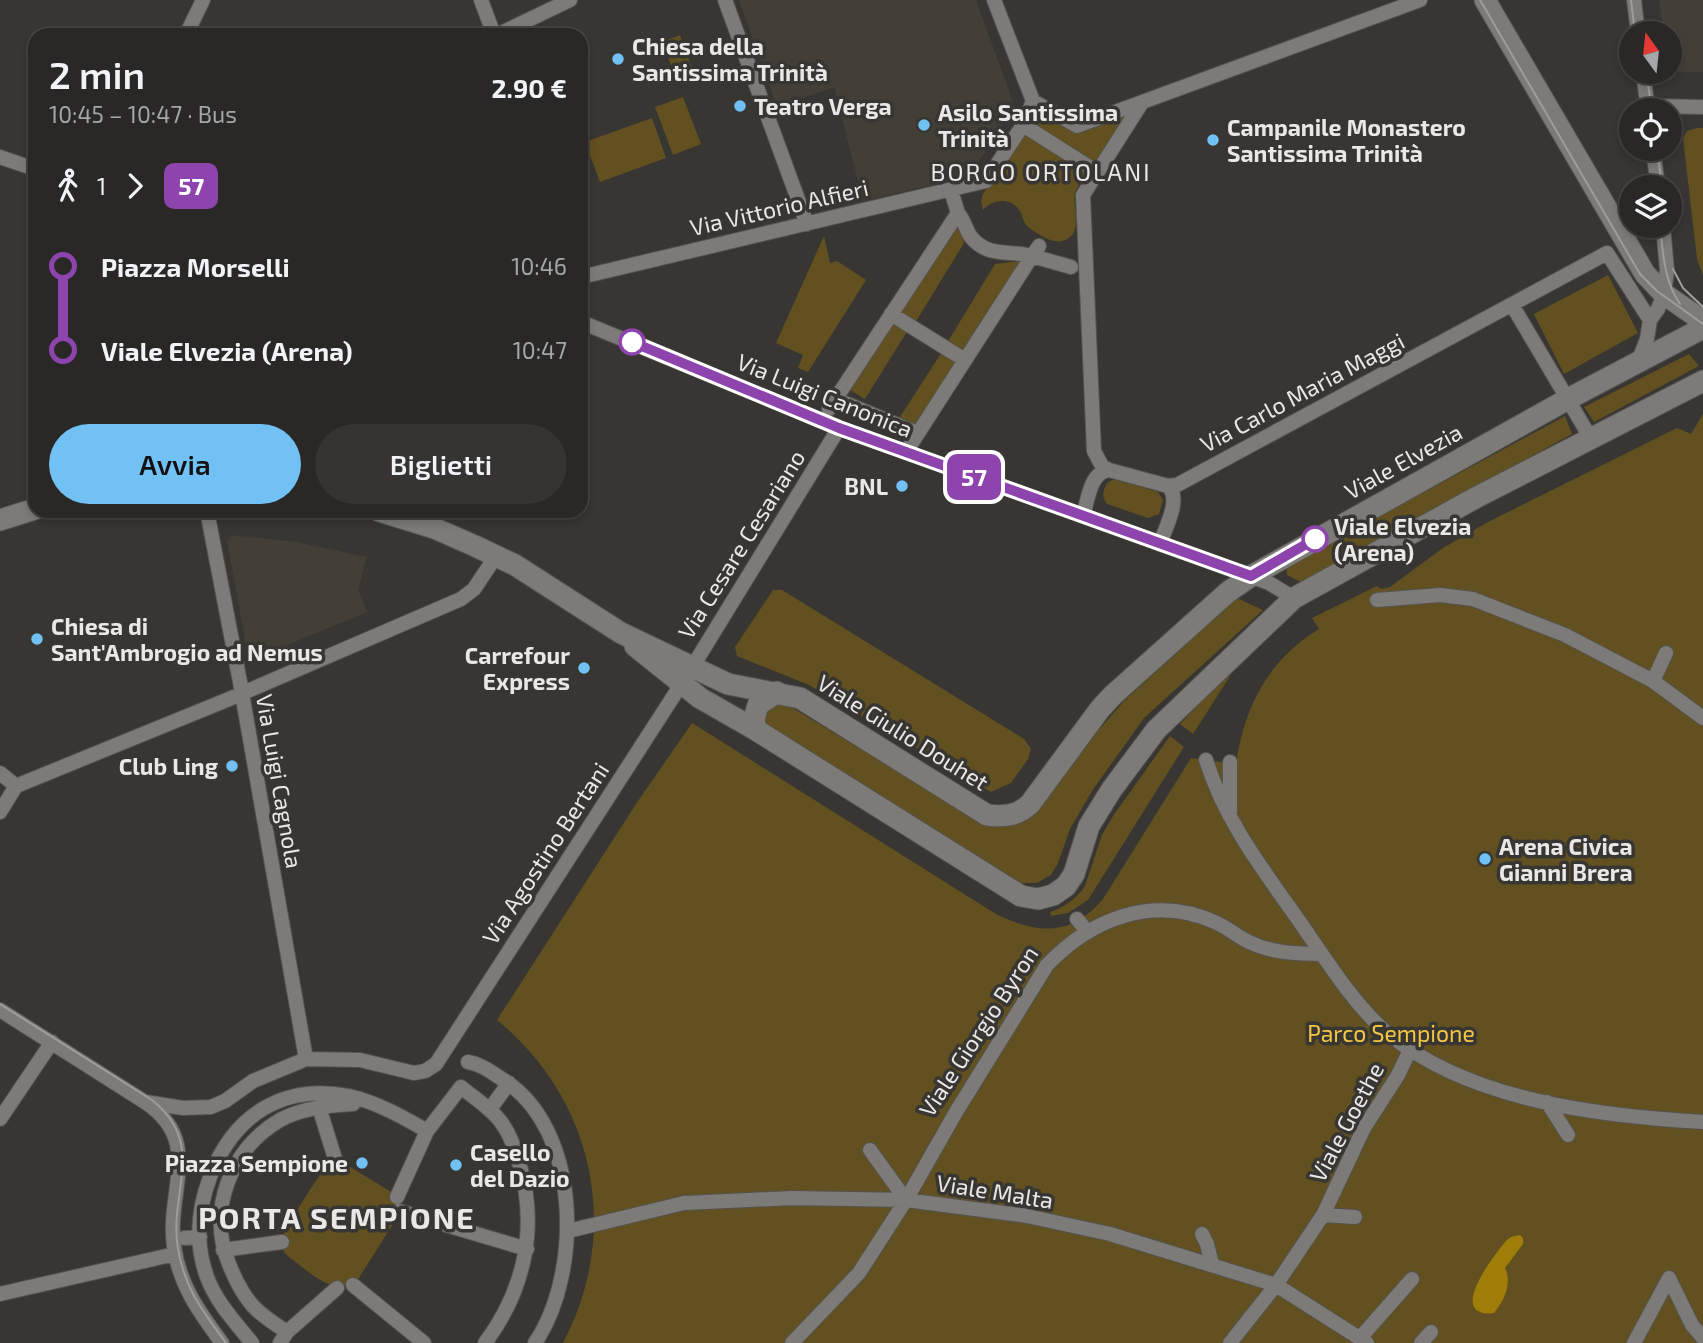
<!DOCTYPE html>
<html lang="it">
<meta charset="utf-8">
<style>
:root{--surface:#292826;--page:#353432;--text:#f1f3f6;--muted:#a5a6a7;--line:#454443;--accent:#72c1f5}
body{margin:0;font-family:"Exo 2",sans-serif;background:var(--page);color:var(--text);height:100vh;display:flex;flex-direction:column;font-size:26px;white-space:nowrap}
*{box-sizing:border-box;margin:0}
p{font-size:23px;color:var(--muted)}
.icon{flex:none;width:38px;height:38px;fill:none;stroke:currentColor;stroke-width:2;stroke-linecap:round;stroke-linejoin:round}
.map{position:relative;flex:1;overflow:hidden}
.drawer{position:absolute;left:28px;top:28px;width:560px;height:490px;display:flex;flex-direction:column;background:var(--surface);border-radius:21px;box-shadow:0 4px 10px #0003,0 0 0 2px var(--line)}
.drawer>*{flex:none}
.badge{padding:0 14px;border-radius:10px;font-size:24px;line-height:46px}
.needle{width:46px;rotate:345deg}
.tools{position:absolute;left:1619px;top:21px;display:grid;gap:14px}
.tools a{display:grid;place-items:center;width:63px;height:63px;border-radius:50%;background:var(--surface);box-shadow:0 4px 10px #0003,0 0 0 2px var(--line);font-size:35px}
.map>.badge{position:absolute;translate:-50% -50%;box-shadow:0 0 0 4px #fff}
.legs{display:flex;align-items:center;gap:10px;height:77px;padding:0 21px;font-size:23px}
.legs p{margin-inline-start:auto}
.headline{display:flex;align-items:center;justify-content:space-between;height:119px;padding:0 21px}
h1{font-size:38px;font-weight:600;line-height:52px}
.button{display:flex;gap:14px;margin-top:auto;padding:14px 21px}
.button a{flex:1;height:80px;border-radius:42px;background:var(--accent);color:#111;font-size:28px;font-weight:600;line-height:80px;text-align:center}
.button a+a{background:var(--page);color:var(--text)}
ul{padding:0 21px;list-style:none}
li{display:flex;align-items:center;gap:24px;height:84px;font-size:26px}
li i{display:grid;place-items:center;width:10px;height:100%;margin:0 9px;background:currentColor}
li i::after{content:'';width:18px;height:18px;margin:-9px;border:5px solid;border-radius:50%;background:var(--surface)}
li p{margin-inline-start:auto}
li:first-child i{background:linear-gradient(#0000 50%,currentColor 0)}
li:last-child i{background:linear-gradient(currentColor 50%,#0000 0)}
.map>svg:first-child{display:block}
</style>
<div class="map">
<svg width="1703" height="1343" viewBox="0 0 1703 1343">
<rect width="100%" height="100%" fill="#373632"/>
<path fill="#433f37" d="M739,0H976L1015,107L969,176L863,201L834,87L777,107Z
M1659,0H1703V72H1670V33H1664Z
M232,535L296,542L367,557L358,590L367,612L249,661L227,541Z"/>
<path fill="#625020" d="M680,35L692,68L675,75L662,42Z
M683,97L701,144L673,155L655,107Z
M1037,107L1074,130L1131,111L1095,163L1033,124L1031,120Z
M652,118L666,158L600,182L585,142Z
M1697,128H1703V275L1697,259L1683,138L1687,131Z
M1025,136H1032L1087,174C1083,179 1077,186 1075,193C1072,208 1085,235 1062,241C1052,244 1035,233 1027,226C1023,222 1023,216 1020,211C1011,197 993,199 983,210L981,201L983,194L1019,141Z
M959,224L964,243L915,323L900,313Z
M824,236L830,263L837,261L866,280L808,372L798,368L803,355L776,343Z
M1021,261L963,353L947,343L995,264Z
M1608,275L1638,333L1564,374L1534,314Z
M894,321L908,330L865,399L850,390Z
M942,352L957,362L913,430L898,420Z
M1689,354L1699,366L1594,422L1584,407Z
M1703,414V1343H563C622,1231 595,1100 497,1020L636,804L692,723L996,914C1039,935 1071,936 1103,899L1191,758L1236,764C1244,707 1268,660 1319,629L1312,618L1377,586L1381,589L1390,587L1443,548L1488,522L1677,428L1691,434Z
M1565,416L1572,434L1301,582L1287,575L1286,567Z
M1115,479L1158,492L1163,500L1159,514L1148,518L1107,504C1101,497 1103,489 1108,482Z
M773,590H782L1024,739L1031,749L1028,759L1011,783L991,792L809,685L737,656L735,647Z
M1237,598L1263,610L1144,718L1092,791L1070,829L1058,863L1051,875L1037,883H1021L994,870L770,728L763,720L764,710L772,703L786,704L980,821L997,827L1014,825L1035,814L1097,732L1124,701Z
M1228,674L1230,676L1193,734L1180,724Z
M1170,736L1184,747L1088,900L1068,913L1051,916L1050,912C1065,907 1076,899 1085,886L1102,835L1113,816Z
M342,1162L393,1193L399,1206L398,1216L357,1281C334,1298 310,1272 290,1258C284,1253 280,1247 282,1239C285,1229 319,1173 327,1167C332,1163 336,1163 342,1162Z"/>
<path fill="#9f7d08" d="M1520,1235L1523,1238V1244L1505,1268C1512,1283 1505,1300 1494,1313C1488,1314 1484,1314 1478,1311C1459,1300 1496,1253 1505,1242C1509,1237 1514,1236 1520,1235Z"/>
<g fill="none" stroke-linecap="round" stroke-linejoin="round">
<g stroke="#54534f" stroke-width="16">
<path id="street" d="M481,0L494,35
M725,0L807,224
M994,0L1033,101L1077,126L1420,0
M1634,0L1638,33
M186,35L203,0
M497,35L570,0
M1643,72L1648,110
M1141,104L1083,195L1094,451L1102,466L1109,470L1168,486L1177,485L1607,253L1650,320
M1647,106L1703,107
M1023,125L1097,172
M1653,149L1658,187
M0,157L35,169
M1039,246L1032,256L1071,267
M581,277L986,181L1023,125L1033,101
M1512,305L1590,437
M891,314L965,360
M581,322L839,428L1269,583L1294,598
M1638,362L1647,339L1650,320L1658,309L1664,294L1667,270L1663,226
M835,399L917,433
M829,409L958,213L953,197
M906,452L1032,256C1010,250 988,258 971,237C965,229 965,221 958,213
M207,511L240,682L306,1059
M1083,516C1088,500 1090,472 1109,470
M1160,544C1165,528 1182,499 1168,486
M1377,600L1440,595L1473,599L1565,635L1653,681L1703,718
M1653,681L1666,653
M1206,760C1224,818 1260,866 1295,915C1321,952 1352,1003 1386,1032C1469,1101 1599,1116 1703,1122
M0,773L16,786
M0,812L16,786L229,699L461,599L474,589L496,556
M1230,812V762
M1077,919L1087,931
M0,1010L145,1102C204,1141 166,1191 174,1246C179,1285 200,1313 222,1343
M468,1062C481,1064 491,1072 502,1079C581,1127 583,1272 535,1343
M145,1102L183,1108L211,1107L225,1101L253,1081L306,1059L360,1060L414,1073L425,1071L436,1064L693,666L839,428
M1547,1102L1568,1135
M319,1107L336,1162
M490,1109L509,1083
M0,1119L52,1042
M870,1150L906,1200
M397,1197L427,1131L461,1087C474,1098 491,1108 501,1122C511,1135 516,1151 520,1166C538,1229 524,1291 485,1343
M399,1211L527,1249
M1323,1215L1355,1217
M568,1231L684,1203L792,1198L906,1200L1027,1216L1110,1234L1276,1285L1367,1343
M1202,1234L1207,1244L1212,1264
M184,1238L200,1237
M223,1250L282,1242
M1669,1278L1692,1325L1703,1338
M353,1285L424,1343
M0,1294L175,1254
M287,1332C275,1324 263,1317 253,1306C242,1294 235,1279 229,1264C207,1211 230,1149 280,1120C302,1108 328,1105 353,1104
M1360,1338L1412,1279
M252,1343C235,1322 216,1302 207,1277C195,1244 198,1209 210,1177C233,1116 282,1083 349,1096C376,1102 403,1117 427,1131
M280,1343L287,1332L337,1288
M792,1343L859,1273L906,1200L956,1112L1047,965C1092,918 1154,894 1217,923C1228,928 1238,937 1249,942C1272,953 1297,954 1322,954
M1230,1343L1276,1285L1323,1215L1364,1128L1398,1075L1410,1050
M1421,1343L1431,1332
M1634,1343L1669,1278"/>
</g>
<g stroke="#54534f" stroke-width="23">
<path id="secondary" d="M1485,0L1645,274L1664,294L1703,321
M379,511L434,528L475,546L515,565L621,633L728,684L800,698L987,815C1004,817 1017,816 1030,804L1100,709L1113,695L1228,592L1251,576L1568,399L1703,328
M0,520L35,509
M635,646L700,698L756,730L1021,896L1038,899L1053,895L1066,886L1074,874L1089,826L1112,789L1156,730L1294,598L1477,497L1703,381
M756,730L754,719L758,705L777,692"/>
</g>
<use href="#street" stroke="#7c7b77" stroke-width="14"/>
<use href="#secondary" stroke="#7c7b77" stroke-width="21"/>
<path stroke="#9e9d99" stroke-width="2" d="M1480,0L1640,274L1657,291L1703,324
M1631,0L1635,33
M1646,72L1652,110
M1657,149L1662,187
M1660,226C1663,253 1664,281 1680,304
M1673,269L1683,288L1703,307
M0,1004L152,1100C208,1145 168,1192 178,1249C185,1290 203,1311 226,1343"/>
</g>
<g fill="none" stroke-linecap="round" stroke-linejoin="round">
<g stroke="#fff" stroke-width="16">
<path id="line-1" d="M632,342L839,428L1251,576L1315,539"/>
</g>
<use href="#line-1" stroke="#8e44ad" stroke-width="10"/>
</g>
<g fill="#72c1f5" stroke="#373632" stroke-width="2.5">
<circle cx="618" cy="59" r="7"/>
<circle cx="740" cy="106" r="7"/>
<circle cx="924" cy="125" r="7"/>
<circle cx="1213" cy="140" r="7"/>
<circle cx="902" cy="486" r="7"/>
<circle cx="37" cy="639" r="7"/>
<circle cx="584" cy="668" r="7"/>
<circle cx="232" cy="766" r="7"/>
<circle cx="1485" cy="859" r="7"/>
<circle cx="362" cy="1163" r="7"/>
<circle cx="456" cy="1165" r="7"/>
</g>
<g fill="#fff" stroke="#8e44ad" stroke-width="3.5">
<circle cx="632" cy="342" r="12"/>
<circle cx="1315" cy="539" r="12"/>
</g>
<g text-anchor="middle" dominant-baseline="central" stroke-width="7" stroke-linejoin="round" paint-order="stroke">
<g font-size="23" font-weight="bold" fill="#e9e8e5" stroke="#373632" text-anchor="start">
<text x="632" y="46">Chiesa della<tspan x="632" dy="26">Santissima Trinità</tspan></text>
<text x="754" y="106">Teatro Verga</text>
<text x="938" y="112">Asilo Santissima<tspan x="938" dy="26">Trinità</tspan></text>
<text x="1227" y="127">Campanile Monastero<tspan x="1227" dy="26">Santissima Trinità</tspan></text>
<text x="888" y="486" text-anchor="end">BNL</text>
<text x="51" y="626">Chiesa di<tspan x="51" dy="26">Sant'Ambrogio ad Nemus</tspan></text>
<text x="570" y="655" text-anchor="end">Carrefour<tspan x="570" dy="26">Express</tspan></text>
<text x="218" y="766" text-anchor="end">Club Ling</text>
<text x="1499" y="846">Arena Civica<tspan x="1499" dy="26">Gianni Brera</tspan></text>
<text x="470" y="1152">Casello<tspan x="470" dy="26">del Dazio</tspan></text>
<text x="348" y="1163" text-anchor="end">Piazza Sempione</text>
</g>
<g font-size="23" fill="#e9e8e5" stroke="#373632">
<text transform="translate(779 207) rotate(-13)">Via Vittorio Alfieri</text>
<text transform="translate(1302 392) rotate(-28)">Via Carlo Maria Maggi</text>
<text transform="translate(825 395) rotate(22)">Via Luigi Canonica</text>
<text transform="translate(1403 461) rotate(-29)">Viale Elvezia</text>
<text transform="translate(741 544) rotate(-58)">Via Cesare Cesariano</text>
<text transform="translate(903 732) rotate(32)">Viale Giulio Douhet</text>
<text transform="translate(280 781) rotate(80)">Via Luigi Cagnola</text>
<text transform="translate(545 853) rotate(-57)">Via Agostino Bertani</text>
<text transform="translate(978 1031) rotate(-57)">Viale Giorgio Byron</text>
<text transform="translate(1346 1122) rotate(-62)">Viale Goethe</text>
<text transform="translate(995 1191) rotate(9)">Viale Malta</text>
</g>
<g font-size="23" font-weight="bold" fill="#e9e8e5" stroke="#373632" text-anchor="start">
<text x="1334" y="526">Viale Elvezia<tspan x="1334" dy="26">(Arena)</tspan></text>
</g>
<g font-size="23" fill="#f4c743" stroke="#373632">
<text x="1391" y="1033">Parco Sempione</text>
</g>
<g font-size="24" letter-spacing="2" fill="#e9e8e5" stroke="#373632">
<text x="1041" y="171">BORGO ORTOLANI</text>
</g>
<g font-size="30" font-weight="bold" letter-spacing="2" fill="#e9e8e5" stroke="#373632">
<text x="337" y="1217">PORTA SEMPIONE</text>
</g>
</g>
</svg>
<div class="tools">
<a><svg class="needle" viewBox="-14 -14 28 28"><path d="M0-13l5 13h-10z" fill="#e53935"/><path d="M0 13l5-13h-10z" fill="#a5a6a7"/></svg></a>
<a><svg class="icon" aria-label="locate" viewBox="0 0 24 24"><circle cx="12" cy="12" r="6"/><path d="M12 2v4M12 18v4M2 12h4M18 12h4"/></svg></a>
<a><svg class="icon" aria-label="layers" viewBox="0 0 24 24"><path d="M12 4l9 5-9 5-9-5zM3 14l9 5 9-5"/></svg></a>
</div>
<b class="badge" style="left:974px;top:477px;background:#8e44ad;color:#fff">57</b>
<section class="drawer">
<div class="headline"><div><h1>2 min</h1><p>10:45 – 10:47 · Bus</p></div><b>2.90 €</b></div>
<div class="legs"><svg class="icon" aria-label="walk" viewBox="0 0 24 24"><circle cx="13" cy="4" r="2"/><path d="M13 8l-2 6 4 7M11 14l-3 7M7 12l3-4h3l4 4"/></svg>1<svg class="icon" aria-label="forward" viewBox="0 0 24 24"><path d="M9 5l7 7-7 7"/></svg><b class="badge" style="background:#8e44ad;color:#fff">57</b></div>
<ul>
<li><i style="color:#8e44ad"></i><b>Piazza Morselli</b><p>10:46</p></li>
<li><i style="color:#8e44ad"></i><b>Viale Elvezia (Arena)</b><p>10:47</p></li>
</ul>
<div class="button"><a>Avvia</a><a>Biglietti</a></div>
</section>
</div>
